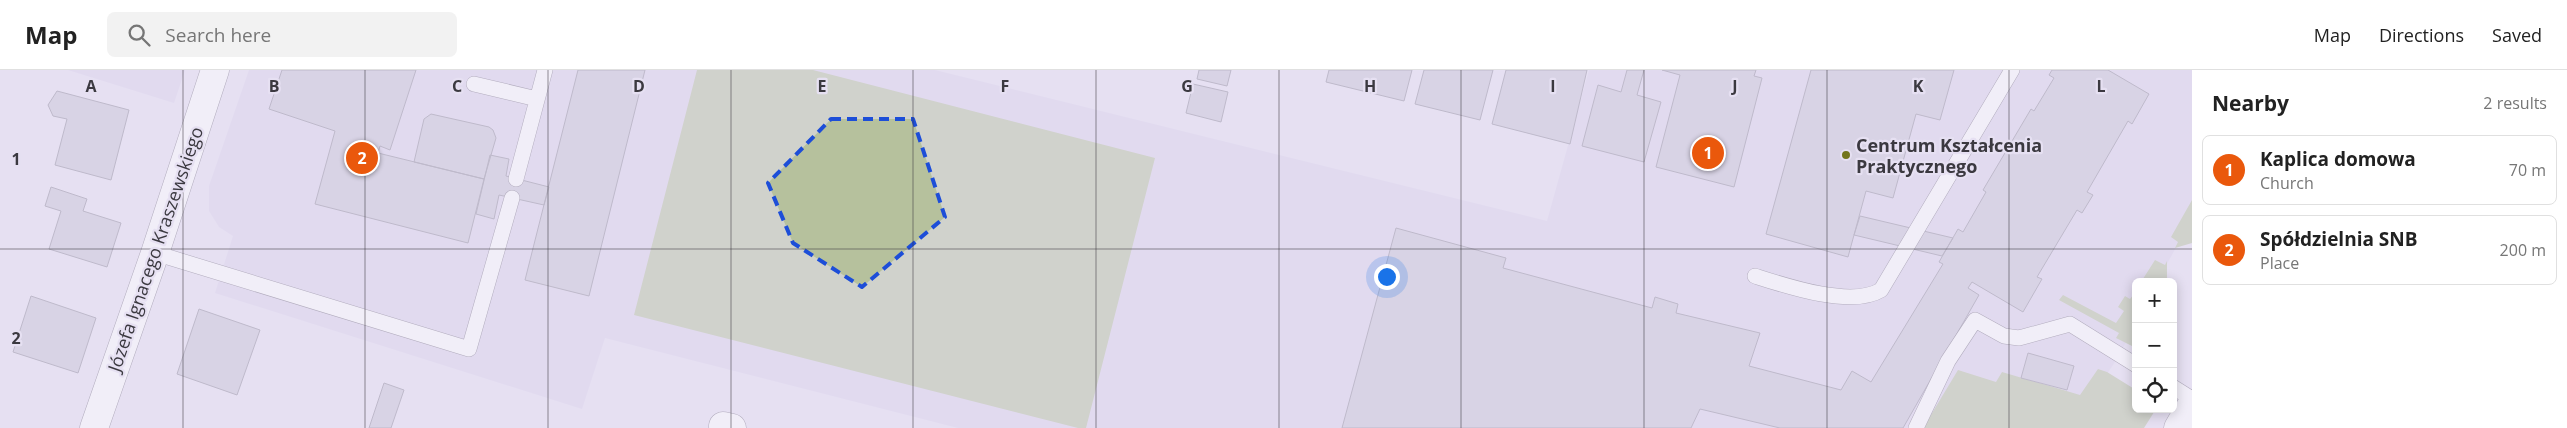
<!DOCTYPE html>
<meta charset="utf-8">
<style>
:root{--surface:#fff;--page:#f2f2f2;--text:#222;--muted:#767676;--line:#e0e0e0;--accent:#ea580c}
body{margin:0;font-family:"Open Sans",sans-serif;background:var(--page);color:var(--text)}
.controls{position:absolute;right:15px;bottom:15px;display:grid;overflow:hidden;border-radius:8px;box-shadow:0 2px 12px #0003}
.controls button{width:45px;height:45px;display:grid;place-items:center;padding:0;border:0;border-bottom:1px solid var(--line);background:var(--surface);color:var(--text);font:25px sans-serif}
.you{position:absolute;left:1386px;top:206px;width:18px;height:18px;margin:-12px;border:4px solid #fff;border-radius:50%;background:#1a73e8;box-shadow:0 0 0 8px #1a73e833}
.badge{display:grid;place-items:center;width:32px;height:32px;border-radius:50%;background:var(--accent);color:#fff;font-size:16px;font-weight:700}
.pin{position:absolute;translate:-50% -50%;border:2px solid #fff;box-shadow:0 1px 5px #0006}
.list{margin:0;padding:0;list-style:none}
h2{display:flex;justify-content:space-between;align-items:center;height:65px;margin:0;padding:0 20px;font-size:21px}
h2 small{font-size:16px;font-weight:400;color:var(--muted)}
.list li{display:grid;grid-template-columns:32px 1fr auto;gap:15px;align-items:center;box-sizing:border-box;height:70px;margin:0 10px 10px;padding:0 10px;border:1px solid var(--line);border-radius:8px}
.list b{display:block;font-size:19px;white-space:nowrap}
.list p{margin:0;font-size:16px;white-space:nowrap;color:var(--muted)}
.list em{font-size:16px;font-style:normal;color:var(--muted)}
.icon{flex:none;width:28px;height:28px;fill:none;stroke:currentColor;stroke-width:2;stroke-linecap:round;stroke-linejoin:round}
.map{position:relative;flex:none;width:2192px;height:358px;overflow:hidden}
header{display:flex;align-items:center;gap:30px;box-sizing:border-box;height:70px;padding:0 25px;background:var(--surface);border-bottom:1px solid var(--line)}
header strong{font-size:24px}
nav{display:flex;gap:28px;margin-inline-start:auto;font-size:18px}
.search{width:350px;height:45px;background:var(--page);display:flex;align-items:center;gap:12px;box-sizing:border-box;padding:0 18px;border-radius:8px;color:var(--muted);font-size:19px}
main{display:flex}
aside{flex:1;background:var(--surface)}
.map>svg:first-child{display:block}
</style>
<header>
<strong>Map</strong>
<div class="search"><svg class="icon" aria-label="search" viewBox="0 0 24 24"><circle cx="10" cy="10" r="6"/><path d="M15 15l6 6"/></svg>Search here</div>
<nav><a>Map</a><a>Directions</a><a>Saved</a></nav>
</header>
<main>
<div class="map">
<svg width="2192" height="358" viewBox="0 0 2192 358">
<rect width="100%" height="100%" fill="#e6e0f2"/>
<path fill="#dcd3ec" d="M68 0H185L174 33Z
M249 0H935L1547 151 1589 0H2192V162L2184 163 2157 212H2136V252L2119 286 2071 358H958L605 268 582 339 215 223 233 166 219 157 209 141V116Z"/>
<path fill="#b6c19d" d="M697 0H813L1155 88 1086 358H1078L634 245Z
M2192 130V173L2175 178 2178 172 2171 167Z
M2155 190 2165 195 2167 191V212H2141Z
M2136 221V278L2116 268 2119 263 2059 230 2063 225 2116 253 2124 241 2118 237 2125 226 2130 229Z
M2098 299 2107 302 2136 320V339H2156L2144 358H1923L1958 300 1996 312 2002 302 2080 325Z"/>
<path fill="#c8c3d5" stroke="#8f8b9b" d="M282 0H416L390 80 380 76 378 83 484 109 468 173 315 134 335 61 269 39Z
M578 0H645L589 226 525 210Z
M1199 0H1231L1227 16 1197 9Z
M1329 0H1412L1404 31 1326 12Z
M1424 0H1493L1480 50 1415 34Z
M1506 0H1587L1570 74 1492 54Z
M1627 0H1644L1637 25 1661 32 1644 92 1582 76 1598 15 1621 22Z
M1662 0H1756L1754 6 1762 8 1734 117 1656 97 1680 5Z
M1811 0H1954L1940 50 1916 44 1893 128 1866 121 1848 187 1766 164Z
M2052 0H2108L2149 24 2132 54 2128 51 2087 122 2093 125 2082 143 2077 140 2037 207 2042 209 2023 242 1972 212 1968 218 1979 225 1903 358H1780L1700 339 1691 358H1342L1396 158 1506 188 1503 198 1652 238 1655 227 1678 234 1676 243 1760 263 1749 296 1841 320 1852 301 1871 312 1943 194 1939 192 1958 159 1963 162 1986 122 1983 120 2031 39 2034 41 2054 8 2049 5Z
M1193 14 1228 22 1221 52 1186 43Z
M57 21 129 40 111 110 55 95 67 49 53 46 48 35Z
M431 44 489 57 493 60 496 68 484 109 414 92 424 49Z
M490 85 509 89 506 106 549 117 544 135 499 125 494 149 476 144Z
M51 117 87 129 83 141 121 153 107 197 49 179 61 141 45 136Z
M1860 146 1953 168 1942 186 1854 165Z
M31 226 96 248 78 303 13 282Z
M199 239 260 260 237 325 177 304Z
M2028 283 2074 296 2067 320 2021 308Z
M384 313 404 320 391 358H369Z"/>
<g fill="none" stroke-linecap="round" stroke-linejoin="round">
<g stroke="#756f7f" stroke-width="16">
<path id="lane" d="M474 14 537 29
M516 109 545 0
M155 183 469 279 512 128
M1755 206C1786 216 1851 238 1881 220L2012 0
M2173 317 2192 329
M1916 358 1948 291 1975 250 2004 266 2019 268 2070 254 2136 295"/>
</g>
<g stroke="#756f7f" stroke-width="29">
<path id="street" d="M723 356 732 358
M94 358 155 183 215 0
M2178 358 2192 334"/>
</g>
<use href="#lane" stroke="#fff" stroke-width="15"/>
<use href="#street" stroke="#fff" stroke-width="28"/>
</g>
<path d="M0 0H2192V358H0ZM831 49H913L945 147 862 217 793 173 768 113Z" fill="#e6e0f2" fill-opacity=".55" fill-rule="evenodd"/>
<path fill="none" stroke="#1d4ed8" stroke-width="4" stroke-dasharray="10 6" stroke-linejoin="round" d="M831 49H913L945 147 862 217 793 173 768 113Z"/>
<path fill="none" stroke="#3b3940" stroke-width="1" stroke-opacity="0.55" d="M183 0V358M365 0V358M548 0V358M731 0V358M913 0V358M1096 0V358M1279 0V358M1461 0V358M1644 0V358M1827 0V358M2009 0V358M0 179H2192"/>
<circle fill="#73751c" stroke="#e6e0f2" stroke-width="2" cx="1846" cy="85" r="5"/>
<g text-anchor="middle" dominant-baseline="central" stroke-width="4.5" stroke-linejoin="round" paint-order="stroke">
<g font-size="18" font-weight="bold" fill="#3b3940" stroke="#e6e0f2" text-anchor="start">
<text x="1856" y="75">Centrum Kształcenia<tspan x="1856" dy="21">Praktycznego</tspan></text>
</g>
<g font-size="18" fill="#3b3940" stroke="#e6e0f2">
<text transform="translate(155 179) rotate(-71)">Józefa Ignacego Kraszewskiego</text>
</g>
</g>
<g font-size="16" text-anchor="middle" font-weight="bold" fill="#3b3940" stroke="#e6e0f2" stroke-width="4.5" stroke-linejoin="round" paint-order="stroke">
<text x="91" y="22">A</text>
<text x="274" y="22">B</text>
<text x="457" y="22">C</text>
<text x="639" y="22">D</text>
<text x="822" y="22">E</text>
<text x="1005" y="22">F</text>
<text x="1187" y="22">G</text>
<text x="1370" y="22">H</text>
<text x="1553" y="22">I</text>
<text x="1735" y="22">J</text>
<text x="1918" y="22">K</text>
<text x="2101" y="22">L</text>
<text x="16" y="95">1</text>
<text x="16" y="274">2</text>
</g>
</svg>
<div class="controls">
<button>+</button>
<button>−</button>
<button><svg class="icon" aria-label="locate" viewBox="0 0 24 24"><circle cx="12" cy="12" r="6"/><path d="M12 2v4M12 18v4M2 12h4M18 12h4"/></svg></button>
</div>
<div class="you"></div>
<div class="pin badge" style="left:1708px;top:83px">1</div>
<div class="pin badge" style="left:362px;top:88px">2</div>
</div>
<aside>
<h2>Nearby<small>2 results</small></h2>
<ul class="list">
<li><span class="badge">1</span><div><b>Kaplica domowa</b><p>Church</p></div><em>70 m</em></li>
<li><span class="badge">2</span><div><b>Spółdzielnia SNB</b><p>Place</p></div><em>200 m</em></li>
</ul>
</aside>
</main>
